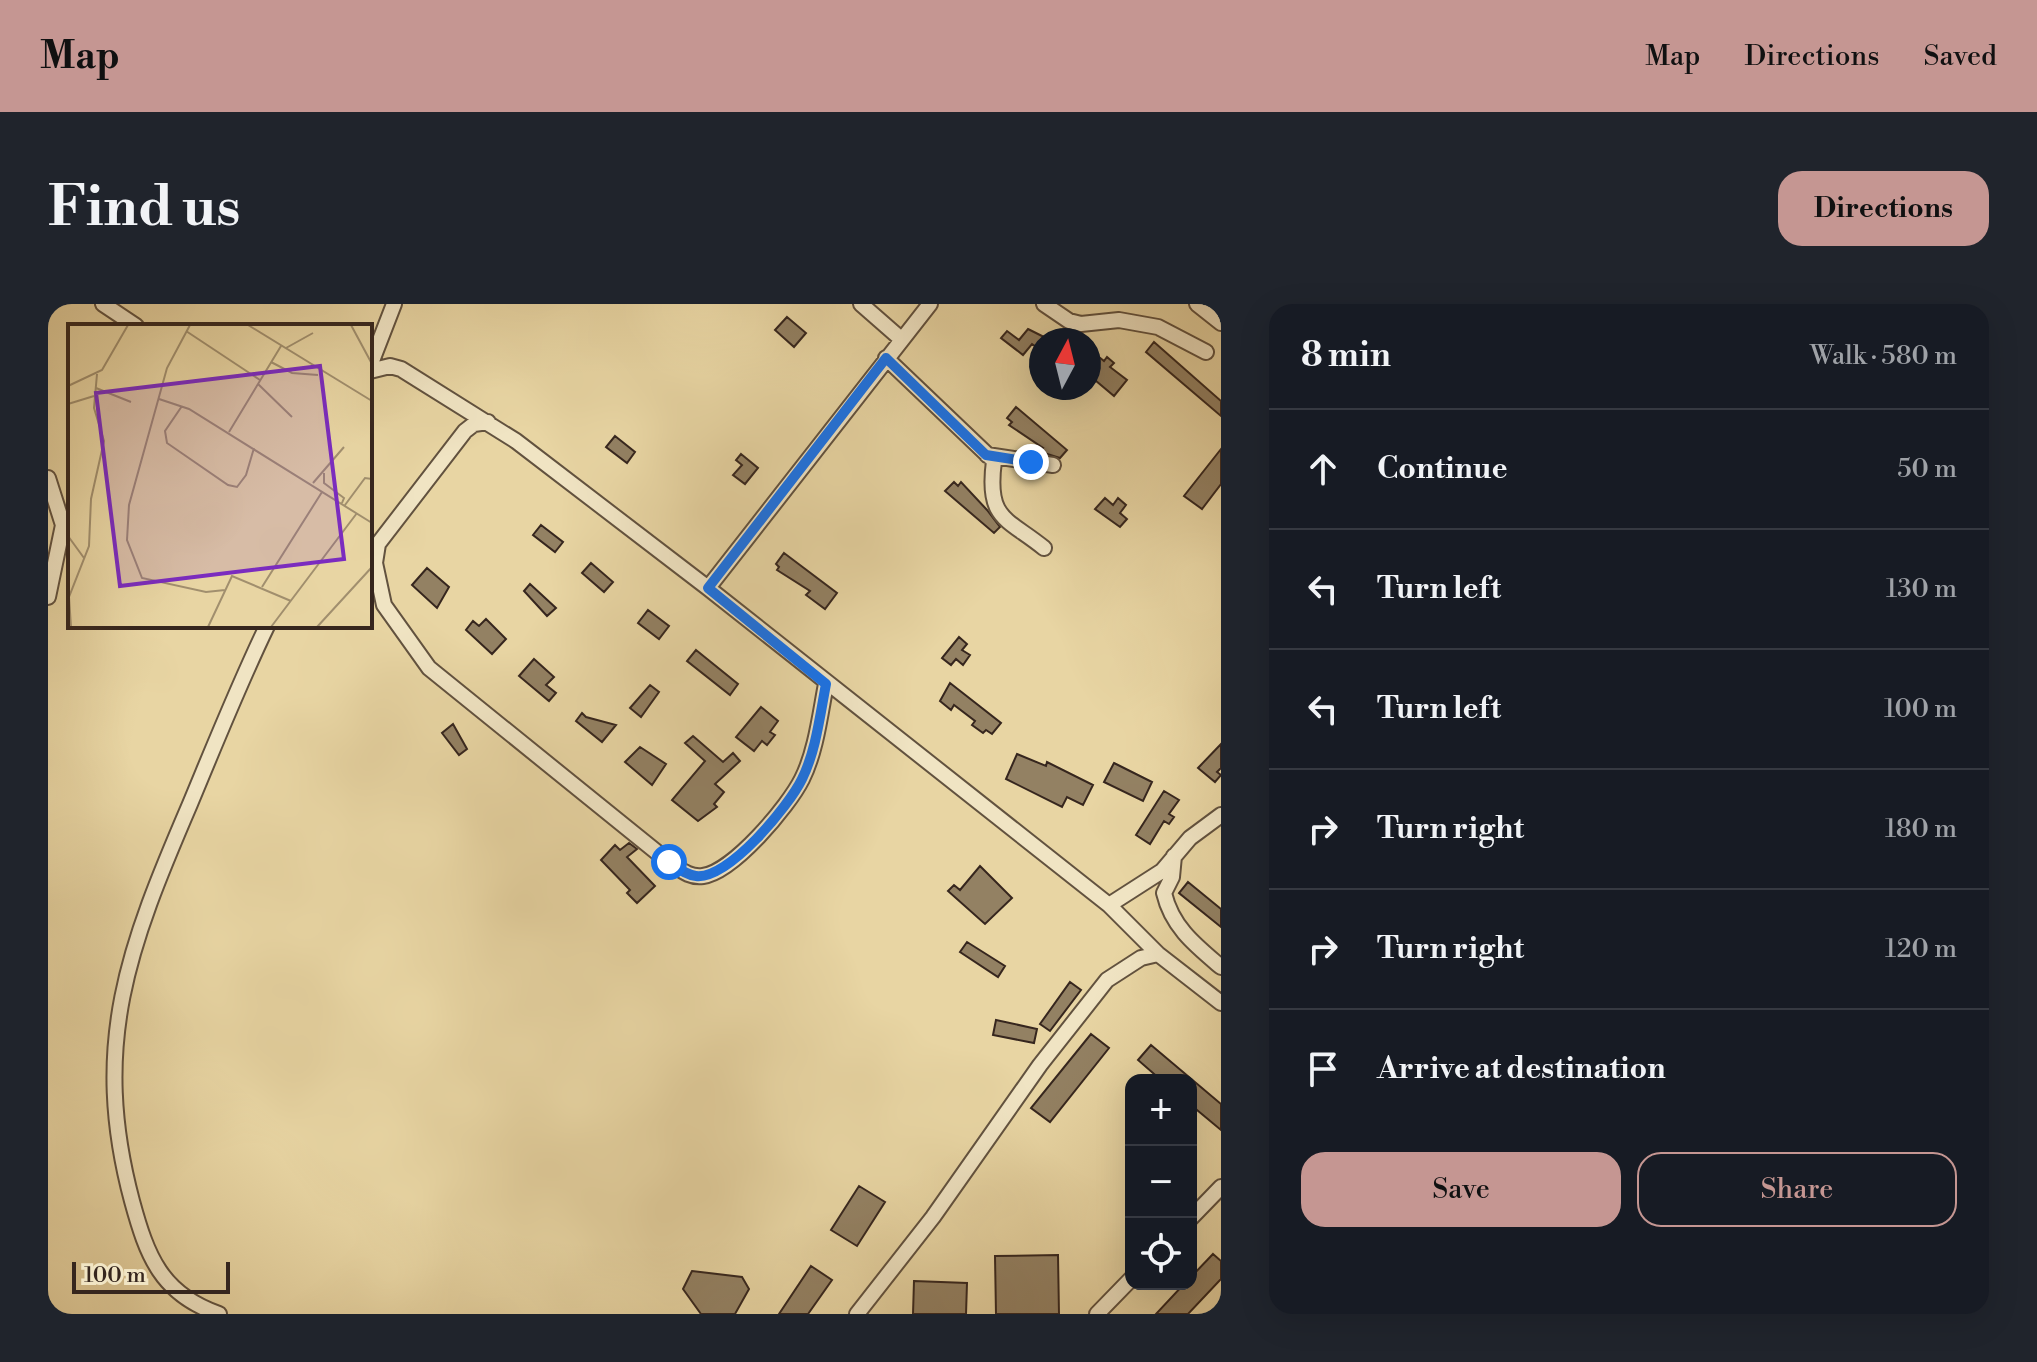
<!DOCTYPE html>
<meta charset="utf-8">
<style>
:root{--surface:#171b24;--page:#20242c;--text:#f1f3f6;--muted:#9ea1a6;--line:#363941;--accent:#c59692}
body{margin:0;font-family:"Libre Bodoni",serif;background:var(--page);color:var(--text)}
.controls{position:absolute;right:24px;bottom:24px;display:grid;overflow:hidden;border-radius:16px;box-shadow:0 8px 32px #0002}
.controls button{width:72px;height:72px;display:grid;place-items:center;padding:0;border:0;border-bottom:2px solid var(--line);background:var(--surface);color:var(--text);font:40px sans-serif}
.compass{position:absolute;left:981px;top:24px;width:72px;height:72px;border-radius:50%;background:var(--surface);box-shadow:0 8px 32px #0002;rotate:7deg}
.scale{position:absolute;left:24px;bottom:20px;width:158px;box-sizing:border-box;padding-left:8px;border:4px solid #36261e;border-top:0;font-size:22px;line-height:28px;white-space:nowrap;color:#36261e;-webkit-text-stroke:6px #f0e4c3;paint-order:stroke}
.stop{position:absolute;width:24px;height:24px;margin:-18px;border:6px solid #1a73e8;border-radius:50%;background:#fff}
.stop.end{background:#1a73e8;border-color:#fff;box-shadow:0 2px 8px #0008}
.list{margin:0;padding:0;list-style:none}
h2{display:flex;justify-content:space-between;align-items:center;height:104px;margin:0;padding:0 32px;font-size:34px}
h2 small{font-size:26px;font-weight:400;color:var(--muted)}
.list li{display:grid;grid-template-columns:52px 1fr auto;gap:24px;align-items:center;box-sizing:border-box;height:120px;padding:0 32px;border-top:2px solid var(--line)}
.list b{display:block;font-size:30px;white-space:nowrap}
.list em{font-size:26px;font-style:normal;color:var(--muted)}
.actions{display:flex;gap:16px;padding:24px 32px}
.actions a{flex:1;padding:18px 0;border:2px solid var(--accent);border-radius:24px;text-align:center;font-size:28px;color:var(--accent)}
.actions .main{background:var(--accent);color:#111}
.icon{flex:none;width:44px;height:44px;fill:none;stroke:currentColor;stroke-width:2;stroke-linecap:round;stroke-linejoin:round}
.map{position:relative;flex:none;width:1173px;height:1010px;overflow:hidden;border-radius:24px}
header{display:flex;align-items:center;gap:48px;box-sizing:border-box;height:112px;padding:0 40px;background:var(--accent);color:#111}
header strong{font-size:38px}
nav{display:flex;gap:44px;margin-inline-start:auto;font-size:28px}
.intro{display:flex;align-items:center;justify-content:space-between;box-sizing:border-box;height:192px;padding:0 48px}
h1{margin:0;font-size:56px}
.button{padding:20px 36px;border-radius:24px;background:var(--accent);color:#111;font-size:28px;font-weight:700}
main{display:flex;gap:48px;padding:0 48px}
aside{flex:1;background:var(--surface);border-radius:24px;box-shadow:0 8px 32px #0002}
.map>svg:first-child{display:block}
</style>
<header>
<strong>Map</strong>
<nav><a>Map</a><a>Directions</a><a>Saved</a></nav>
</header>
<div class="intro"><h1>Find us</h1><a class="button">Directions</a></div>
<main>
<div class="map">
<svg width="1173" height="1010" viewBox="0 0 1173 1010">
<rect width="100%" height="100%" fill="#e8d5a3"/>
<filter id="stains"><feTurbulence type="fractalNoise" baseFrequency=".0025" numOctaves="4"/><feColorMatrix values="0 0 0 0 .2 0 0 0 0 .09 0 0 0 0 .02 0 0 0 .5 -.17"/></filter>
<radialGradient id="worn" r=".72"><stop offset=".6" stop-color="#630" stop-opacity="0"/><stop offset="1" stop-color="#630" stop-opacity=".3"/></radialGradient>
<path fill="#938163" stroke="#36261e" stroke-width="2" d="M739 13 758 29 746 43 727 26Z
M980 25 998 34 993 36 990 44 984 40 975 51 953 34 959 27 971 36Z
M1106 38 1173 97V112L1098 48Z
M1041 45 1056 57 1059 53 1066 59 1062 63 1079 76 1066 92 1041 71Z
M968 103 1019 146 1012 154 996 149 992 147 995 144 961 121 964 118 959 114Z
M567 132 587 148 579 159 558 143Z
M1173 145V180L1154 205 1136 192Z
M693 150 710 164 697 180 685 171 694 161 688 156Z
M906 178 910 182 913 178 939 206 952 223 946 229 897 187Z
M1057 194 1065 201 1070 194 1078 201 1072 209 1079 215 1072 223 1047 205Z
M493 221 515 238 507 248 485 231Z
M736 249 789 289 777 305 758 291 762 287 729 266 731 263 728 260Z
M543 259 565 278 556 288 534 269Z
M379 264 401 283 389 304 364 281Z
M482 280 508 304 499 312 476 287Z
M600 306 621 322 611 335 590 319Z
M438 315 458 335 444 350 418 326 425 317 431 322Z
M911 333 919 340 914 346 922 351 915 361 908 355 903 361 894 354Z
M648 346 690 380 682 391 639 357Z
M486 355 506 373 498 381 508 389 501 397 471 372Z
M902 379 953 419 944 430 938 426 935 429 924 421 927 417 906 401 903 406 892 397Z
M602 381 611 388 593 413 582 404Z
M713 403 730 417 722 428 727 431 719 441 714 437 706 447 688 433Z
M534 409 538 413 568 421 554 438 528 417Z
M405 420 419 445 411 451 394 429Z
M645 432 675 458 685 449 692 457 667 480 676 488 666 500 669 503 650 517 624 496 657 457 637 439Z
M1173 440V464L1169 468 1173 471 1167 478 1150 464Z
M592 443 618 460 604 481 577 458Z
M969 450 998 462 999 458 1045 481 1035 501 1019 493 1014 503 958 475Z
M1066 459 1104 478 1095 497 1056 478Z
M1116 487 1131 496 1121 510 1126 513 1121 520 1116 517 1102 540 1088 531Z
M581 539 589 545 579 553 607 582 589 599 579 589 582 586 553 556 567 541 572 546Z
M932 562 964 594 937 620 900 587 906 581 912 586Z
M1140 578 1173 605V623L1131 589Z
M919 638 957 662 950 673 912 648Z
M1022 678 1033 686 1002 727 992 720Z
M948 716 989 725 986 739 945 731Z
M1043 730 1061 744 1002 818 983 804Z
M1103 741 1173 800V826L1143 801V776H1113L1090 756Z
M811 882 837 898 809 942 783 926Z
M1165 950 1173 957V975L1140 1010H1108L1136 980H1143V973Z
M1010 951 1011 1010H948L947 952Z
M763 962 784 976 760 1010H731Z
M644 967 694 973 701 985 687 1010H653L635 985Z
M866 977 919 979 918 1010H865Z"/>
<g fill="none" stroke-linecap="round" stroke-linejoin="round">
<g stroke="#62523f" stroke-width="18">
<path id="minor" d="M55 0 88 22
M813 0 853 35
M996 0 1021 17 1033 20 1071 16 1110 23 1158 48
M1149 0 1173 19
M838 54 946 157C938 216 959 214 996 244
M322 62 346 0
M322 67 342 62 353 65 468 137 660 284 1061 601 1110 650 1173 699
M440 118 426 120 417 127 330 240 327 259 336 301 381 364 621 558C632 565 641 574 655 572 685 568 740 503 754 475 768 447 772 411 778 380
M939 151 1005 161
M0 174 15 221 0 293
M660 284 882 0
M1126 552 1124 573 1116 589C1124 623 1147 641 1173 663
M1061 601 1114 567 1142 534 1173 511
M1143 914 1173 883
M171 1010C113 990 99 952 84 897 42 740 81 642 142 500 167 440 191 380 219 322
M809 1010 885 913 992 761 1059 676 1093 654 1110 650
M1049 1010 1083 975"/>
</g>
<use href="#minor" stroke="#f0e4c3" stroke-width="14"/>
</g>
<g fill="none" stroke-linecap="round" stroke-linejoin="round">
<path stroke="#1a73e8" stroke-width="10" d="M621 558C630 564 638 571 648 572 680 576 741 502 754 475 768 447 772 411 778 380L660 284 838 54 938 151 983 158"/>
</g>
<g transform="translate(20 20)">
<rect width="304" height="304" fill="#e8d5a3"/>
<path fill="none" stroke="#a18f6e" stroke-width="2" d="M122 1 99 44 61 181 59 216 74 254 138 268 157 266M180 1 304 77M283 1 304 40M118 7 192 56M218 24 245 9M203 38 224 49 250 51M190 60 224 93M0 62 34 46 60 1M28 64 63 78M91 75 121 85 304 199M0 80 26 72M114 82 97 107 99 119 160 161 169 163 178 151 186 124M161 108 213 22M256 149V159L276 174 274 179M245 159 276 123M277 181 297 154 304 155M0 212 16 234M194 263 254 168M3 303 1 273 21 222 23 175 36 117 26 84 29 50M140 303 164 252 223 277M203 303 289 189M249 303 304 243"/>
<path fill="#7b2cbf" fill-opacity="0.15" stroke="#7b2cbf" stroke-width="4" d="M252 42 276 235 52 262 28 69Z"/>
<rect width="304" height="304" fill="none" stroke="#36261e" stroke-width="4"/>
</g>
<rect width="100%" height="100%" filter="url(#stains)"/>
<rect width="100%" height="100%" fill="url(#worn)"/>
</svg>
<div class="controls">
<button>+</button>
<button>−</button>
<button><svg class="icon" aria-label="locate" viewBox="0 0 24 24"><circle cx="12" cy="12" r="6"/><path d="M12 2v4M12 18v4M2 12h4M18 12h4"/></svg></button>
</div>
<svg class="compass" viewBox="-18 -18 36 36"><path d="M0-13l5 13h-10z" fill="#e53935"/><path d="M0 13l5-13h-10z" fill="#9ea1a6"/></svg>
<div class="scale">100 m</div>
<div class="stop" style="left:621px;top:558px"></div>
<div class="stop end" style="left:983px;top:158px"></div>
</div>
<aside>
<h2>8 min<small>Walk · 580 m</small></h2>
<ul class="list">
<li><svg class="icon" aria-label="ahead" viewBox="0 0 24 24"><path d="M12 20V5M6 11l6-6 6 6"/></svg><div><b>Continue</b></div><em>50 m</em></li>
<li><svg class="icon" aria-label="left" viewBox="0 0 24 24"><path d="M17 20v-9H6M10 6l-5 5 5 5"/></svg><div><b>Turn left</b></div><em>130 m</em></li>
<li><svg class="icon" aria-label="left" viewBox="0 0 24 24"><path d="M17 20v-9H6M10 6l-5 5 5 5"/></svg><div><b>Turn left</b></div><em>100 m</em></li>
<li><svg class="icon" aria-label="right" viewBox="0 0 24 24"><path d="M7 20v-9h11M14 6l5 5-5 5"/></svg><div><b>Turn right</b></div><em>180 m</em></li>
<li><svg class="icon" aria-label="right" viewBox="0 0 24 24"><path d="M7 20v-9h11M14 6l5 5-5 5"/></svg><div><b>Turn right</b></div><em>120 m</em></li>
<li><svg class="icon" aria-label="arrive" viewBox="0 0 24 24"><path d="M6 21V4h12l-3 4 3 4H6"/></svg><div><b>Arrive at destination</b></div></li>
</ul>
<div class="actions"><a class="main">Save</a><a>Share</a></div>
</aside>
</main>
